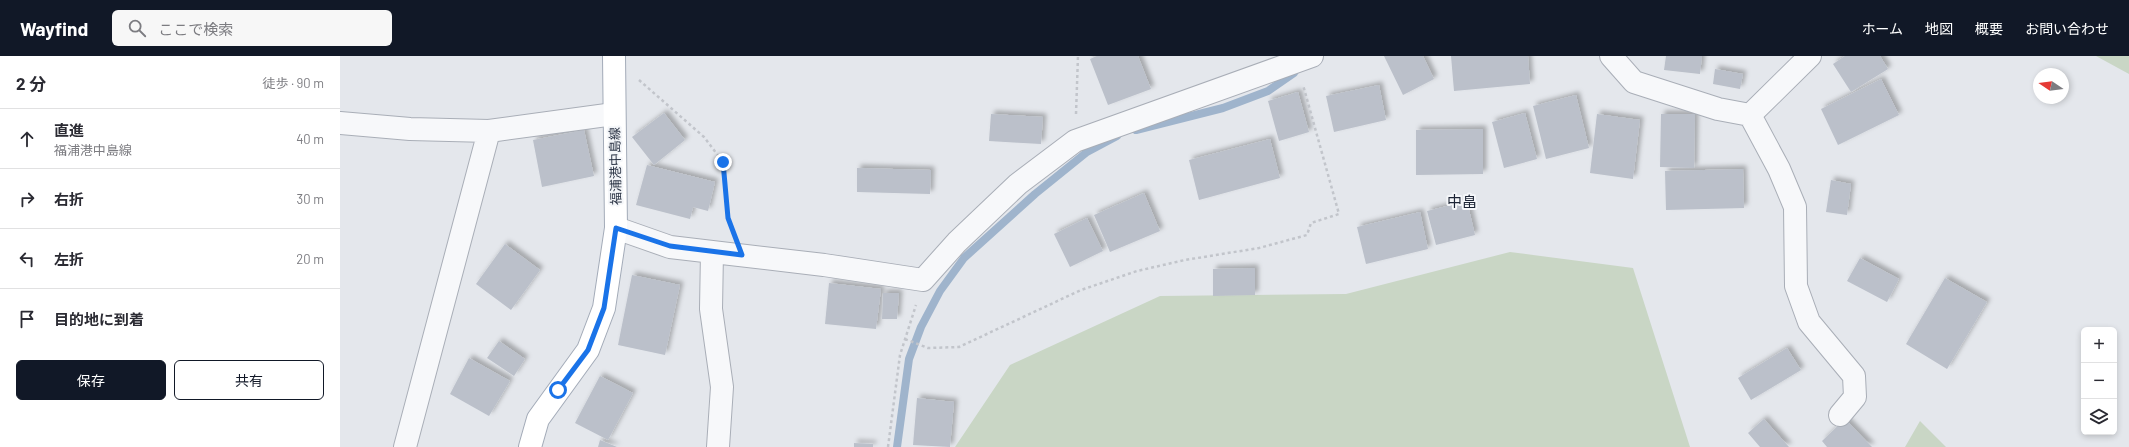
<!DOCTYPE html>
<html lang="ja">
<meta charset="utf-8">
<style>
:root{--surface:#fff;--page:#f7f7f7;--text:#2b2b33;--muted:#7c7c81;--line:#e1e1e2;--accent:#111827}
body{margin:0;font-family:Barlow,"Noto Sans JP",sans-serif;background:var(--page);color:var(--text)}
.controls{position:absolute;right:12px;bottom:12px;display:grid;overflow:hidden;border-radius:6px;box-shadow:0 2px 6px #0003}
.controls button{width:36px;height:36px;display:grid;place-items:center;padding:0;border:0;border-bottom:1px solid var(--line);background:var(--surface);color:var(--text);font:20px sans-serif}
.compass{position:absolute;left:1693px;top:12px;width:36px;height:36px;border-radius:50%;background:var(--surface);box-shadow:0 2px 6px #0003;rotate:283deg}
.stop{position:absolute;width:12px;height:12px;margin:-9px;border:3px solid #1a73e8;border-radius:50%;background:#fff}
.stop.end{background:#1a73e8;border-color:#fff;box-shadow:0 1px 4px #0008}
.list{margin:0;padding:0;list-style:none}
h2{display:flex;justify-content:space-between;align-items:center;height:52px;margin:0;padding:0 16px;font-size:17px}
h2 small{font-size:13px;font-weight:400;color:var(--muted)}
.list li{display:grid;grid-template-columns:26px 1fr auto;gap:12px;align-items:center;box-sizing:border-box;height:60px;padding:0 16px;border-top:1px solid var(--line)}
.list b{display:block;font-size:15px;white-space:nowrap}
.list p{margin:0;font-size:13px;white-space:nowrap;color:var(--muted)}
.list em{font-size:13px;font-style:normal;color:var(--muted)}
.actions{display:flex;gap:8px;padding:12px 16px}
.actions a{flex:1;padding:9px 0;border:1px solid var(--accent);border-radius:6px;text-align:center;font-size:14px;color:var(--accent)}
.actions .main{background:var(--accent);color:#fff}
.icon{flex:none;width:22px;height:22px;fill:none;stroke:currentColor;stroke-width:2;stroke-linecap:round;stroke-linejoin:round}
.map{position:relative;flex:none;width:1789px;height:391px;overflow:hidden}
header{display:flex;align-items:center;gap:24px;box-sizing:border-box;height:56px;padding:0 20px;background:var(--accent);color:#fff}
header strong{font-size:19px}
nav{display:flex;gap:22px;margin-inline-start:auto;font-size:14px}
.search{width:280px;height:36px;background:var(--page);display:flex;align-items:center;gap:10px;box-sizing:border-box;padding:0 14px;border-radius:6px;color:var(--muted);font-size:15px}
main{display:flex}
aside{flex:1;background:var(--surface)}
.map>svg:first-child{display:block}
</style>
<header>
<strong>Wayfind</strong>
<div class="search"><svg class="icon" aria-label="search" viewBox="0 0 24 24"><circle cx="10" cy="10" r="6"/><path d="M15 15l6 6"/></svg>ここで検索</div>
<nav><a>ホーム</a><a>地図</a><a>概要</a><a>お問い合わせ</a></nav>
</header>
<main>
<aside>
<h2>2 分<small>徒歩 · 90 m</small></h2>
<ul class="list">
<li><svg class="icon" aria-label="ahead" viewBox="0 0 24 24"><path d="M12 20V5M6 11l6-6 6 6"/></svg><div><b>直進</b><p>福浦港中島線</p></div><em>40 m</em></li>
<li><svg class="icon" aria-label="right" viewBox="0 0 24 24"><path d="M7 20v-9h11M14 6l5 5-5 5"/></svg><div><b>右折</b></div><em>30 m</em></li>
<li><svg class="icon" aria-label="left" viewBox="0 0 24 24"><path d="M17 20v-9H6M10 6l-5 5 5 5"/></svg><div><b>左折</b></div><em>20 m</em></li>
<li><svg class="icon" aria-label="arrive" viewBox="0 0 24 24"><path d="M6 21V4h12l-3 4 3 4H6"/></svg><div><b>目的地に到着</b></div></li>
</ul>
<div class="actions"><a class="main">保存</a><a>共有</a></div>
</aside>
<div class="map">
<svg width="1789" height="391" viewBox="0 0 1789 391">
<defs>
<filter id="shadow"><feDropShadow dx="3.5" dy="-3.5" stdDeviation="2" flood-color="#0004"/></filter>
</defs>
<rect width="100%" height="100%" fill="#e4e7ec"/>
<path fill="#c9d6c5" d="M1756 0H1789V18Z
M1170 196 1293 212 1350 391H615L670 309 820 240 1006 238Z
M1580 365 1606 391H1565Z"/>
<g fill="none" stroke-linecap="round" stroke-linejoin="round">
<path stroke="#9fb4cc" stroke-width="8" d="M796 74 883 52 928 35 954 17 956 13
M557 391 569 303 581 271 600 235 624 202 695 138 747 96 777 80"/>
</g>
<path fill="#bbc0ca" filter="url(#shadow)" d="M757 0H798L811 33 768 49 750 3Z
M1044 0H1083L1094 23 1063 39Z
M1111 0H1188L1190 28 1114 35Z
M1326 0H1362L1360 18 1324 14Z
M1505 0H1540L1548 13 1511 36 1493 8Z
M1375 13 1403 18 1400 33 1373 28Z
M1541 23 1559 59 1498 89 1481 53Z
M1039 29 1046 64 994 76 986 40Z
M958 36 969 76 939 85 928 45Z
M1236 39 1249 92 1206 103 1193 50Z
M324 57 345 84 314 109 292 81Z
M1185 57 1197 103 1164 112 1152 66Z
M651 58 703 61 701 88 649 85Z
M1257 58 1300 64 1293 123 1250 117Z
M1321 58H1355L1354 112 1320 111Z
M1143 73V118L1076 119V74Z
M244 74 254 120 202 131 193 84Z
M930 83 940 122 859 144 849 104Z
M307 109 375 126 368 155 353 151 350 163 296 149Z
M517 112 591 114 590 138 517 136Z
M1403 113 1404 152 1326 154 1325 115Z
M1491 124 1511 128 1507 159 1486 156Z
M804 137 820 175 770 196 754 159Z
M1127 145 1135 179 1096 189 1087 155Z
M1080 156 1088 193 1026 208 1017 171Z
M747 162 763 195 730 211 714 178Z
M165 188 200 214 171 254 136 228Z
M1520 202 1559 223 1547 246 1507 225Z
M915 212V239L873 240V213Z
M292 219 340 229 325 299 278 289Z
M1605 222 1647 246 1607 313 1566 288Z
M489 227 541 233 536 273 485 268Z
M543 237H559L557 263H542Z
M159 285 185 303 174 320 147 302Z
M1447 292 1461 314 1411 344 1398 322Z
M129 302 170 325 149 360 110 338Z
M260 320 293 337 268 384 235 367Z
M577 342 614 346 610 391 573 389Z
M1424 363 1449 391H1420L1408 377Z
M1505 363 1532 391H1487L1482 385Z
M260 384 277 391H258Z
M514 387 533 388V391H514Z"/>
<g fill="none" stroke-linecap="round" stroke-linejoin="round">
<g stroke="#a9aeb7" stroke-width="24">
<path id="minor" d="M1271 0 1294 26 1378 53 1410 59 1470 0
M1410 59 1439 113 1455 151 1456 230 1469 266 1514 320 1515 341 1500 359
M0 67 70 73 149 75 274 58
M276 172 330 191 484 209 583 224 617 186 678 128 735 85 972 0
M372 196 371 253 382 331 378 391
M65 391 149 75"/>
</g>
<g stroke="#a3abb8" stroke-width="24">
<path id="primary" d="M190 391 198 363 248 294 264 252 276 172 274 0"/>
</g>
<path stroke="#c2c5cb" stroke-width="2.5" stroke-dasharray="3 3" stroke-linecap="butt" d="M299 24 364 81 383 106 388 162 392 172
M736 58 738 0
M565 283 588 292 619 291 741 234 797 215 845 204 919 192 967 179 971 167 999 158 963 29
M548 391 560 299 576 249"/>
<use href="#minor" stroke="#f7f8fa" stroke-width="22"/>
<use href="#primary" stroke="#fff" stroke-width="22"/>
</g>
<g fill="none" stroke-linecap="round" stroke-linejoin="round">
<path stroke="#1a73e8" stroke-width="5" d="M218 334 248 294 264 252 276 172 330 190 402 199 388 162 383 106"/>
</g>
<g text-anchor="middle" dominant-baseline="central" stroke-width="4" stroke-linejoin="round" paint-order="stroke">
<g font-size="13" fill="#2b3445" stroke="#f4f6f9">
<text transform="translate(275 110) rotate(-91)">福浦港中島線</text>
</g>
<g font-size="15" fill="#1d2536" stroke="#f4f6f9">
<text x="1122" y="145">中畠</text>
</g>
</g>
</svg>
<div class="controls">
<button>+</button>
<button>−</button>
<button><svg class="icon" aria-label="layers" viewBox="0 0 24 24"><path d="M12 4l9 5-9 5-9-5zM3 14l9 5 9-5"/></svg></button>
</div>
<svg class="compass" viewBox="-18 -18 36 36"><path d="M0-13l5 13h-10z" fill="#e53935"/><path d="M0 13l5-13h-10z" fill="#7c7c81"/></svg>
<div class="stop" style="left:218px;top:334px"></div>
<div class="stop end" style="left:383px;top:106px"></div>
</div>
</main>
